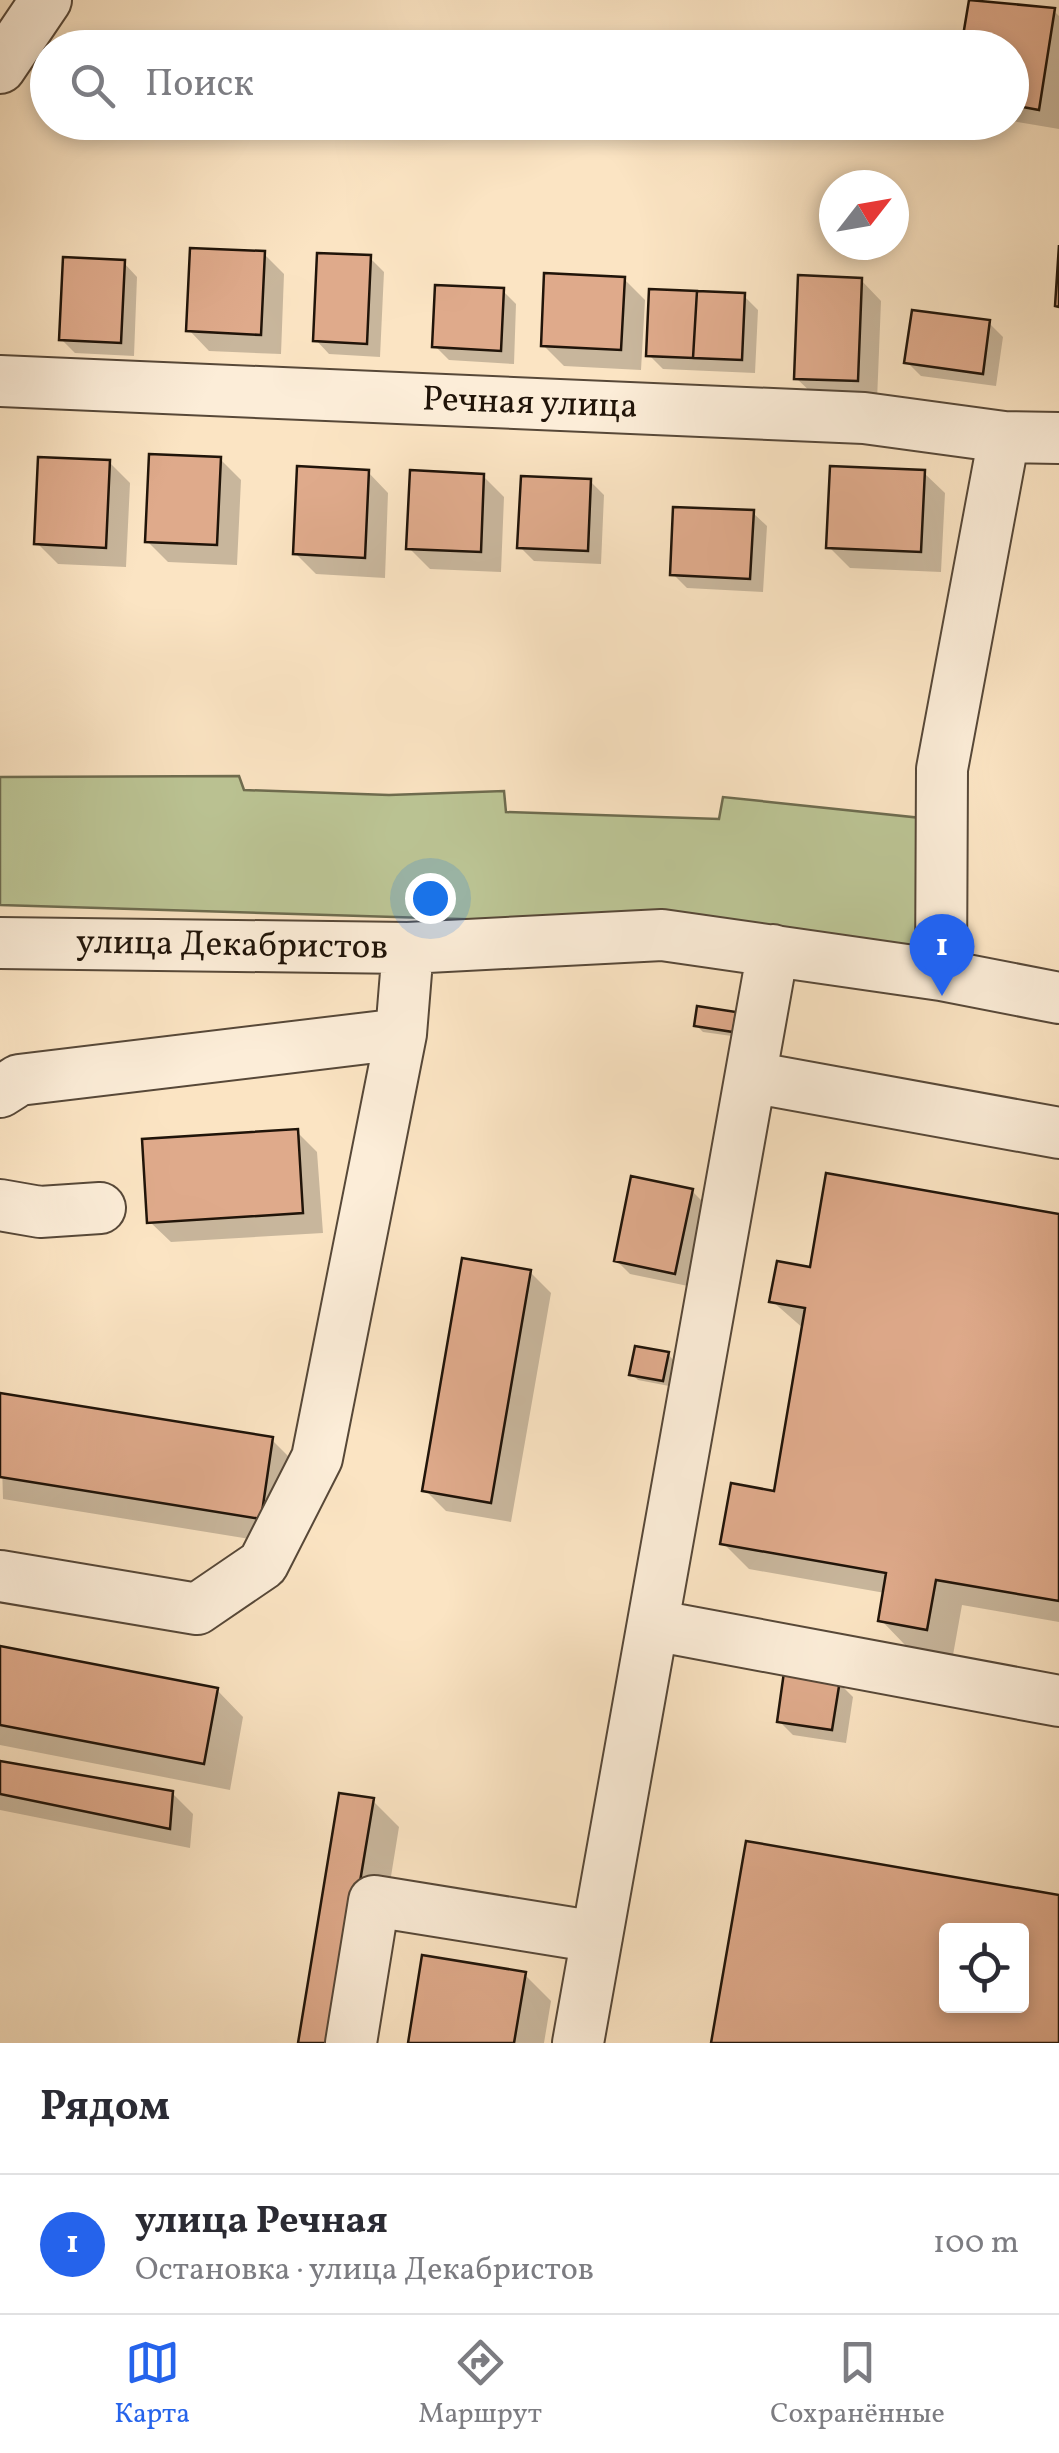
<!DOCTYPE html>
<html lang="ru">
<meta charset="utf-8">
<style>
:root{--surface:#fff;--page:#f7f7f7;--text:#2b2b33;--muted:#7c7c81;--line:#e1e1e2;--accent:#2563eb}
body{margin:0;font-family:Vollkorn,serif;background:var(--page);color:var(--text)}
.controls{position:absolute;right:30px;bottom:30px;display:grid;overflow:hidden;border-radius:10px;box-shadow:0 5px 15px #0003}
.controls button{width:90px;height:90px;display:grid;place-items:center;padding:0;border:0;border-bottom:2px solid var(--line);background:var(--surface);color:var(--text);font:50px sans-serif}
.compass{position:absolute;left:819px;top:170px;width:90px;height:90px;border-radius:50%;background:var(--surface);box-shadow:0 5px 15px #0003;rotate:59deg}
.you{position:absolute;left:430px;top:898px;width:35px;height:35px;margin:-25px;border:8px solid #fff;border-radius:50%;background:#1a73e8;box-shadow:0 0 0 15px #1a73e833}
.badge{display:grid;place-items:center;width:65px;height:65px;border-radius:50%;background:var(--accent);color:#fff;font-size:32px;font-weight:700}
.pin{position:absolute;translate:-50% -82px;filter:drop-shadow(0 2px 5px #0008)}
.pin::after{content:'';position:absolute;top:52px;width:35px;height:30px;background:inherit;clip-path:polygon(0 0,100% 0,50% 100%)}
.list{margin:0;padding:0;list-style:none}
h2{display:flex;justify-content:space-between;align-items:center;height:130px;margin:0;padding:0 40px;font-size:42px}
h2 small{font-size:32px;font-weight:400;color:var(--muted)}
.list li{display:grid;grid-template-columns:65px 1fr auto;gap:30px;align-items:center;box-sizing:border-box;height:140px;padding:0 40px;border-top:2px solid var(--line)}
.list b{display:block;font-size:38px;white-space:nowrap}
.list p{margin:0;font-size:32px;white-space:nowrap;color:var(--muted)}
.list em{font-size:32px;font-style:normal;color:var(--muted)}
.icon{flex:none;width:55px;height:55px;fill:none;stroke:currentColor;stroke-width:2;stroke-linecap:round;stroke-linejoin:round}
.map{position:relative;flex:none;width:1059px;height:2043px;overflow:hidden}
.search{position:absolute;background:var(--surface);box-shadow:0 5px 15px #0003;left:30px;right:30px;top:30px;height:110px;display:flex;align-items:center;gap:25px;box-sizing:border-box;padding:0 35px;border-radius:55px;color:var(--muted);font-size:38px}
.sheet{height:270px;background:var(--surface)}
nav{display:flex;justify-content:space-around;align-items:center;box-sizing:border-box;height:140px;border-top:2px solid var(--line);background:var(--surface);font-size:28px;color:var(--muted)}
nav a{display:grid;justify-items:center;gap:5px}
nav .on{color:var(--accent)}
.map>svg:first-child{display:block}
</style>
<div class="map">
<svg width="1059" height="2043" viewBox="0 0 1059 2043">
<rect width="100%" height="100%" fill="#fbe4c3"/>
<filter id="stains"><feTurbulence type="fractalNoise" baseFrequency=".002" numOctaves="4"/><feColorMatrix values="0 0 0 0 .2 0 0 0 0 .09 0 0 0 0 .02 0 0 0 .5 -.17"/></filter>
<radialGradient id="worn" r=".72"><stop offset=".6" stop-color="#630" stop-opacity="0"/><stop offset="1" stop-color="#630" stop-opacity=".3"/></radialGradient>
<path fill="#bcc595" stroke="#6e6c4f" stroke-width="2.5" d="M239 776 244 790 389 795 504 791 506 812 719 819 723 797 921 818 927 962 663 925 0 905V777Z"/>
<path fill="#0003" fill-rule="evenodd" d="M971 0 1054 11 1059 16V129L1012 121V48H964Z
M264 254 284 274 281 354 209 351 189 330Z
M370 258 384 272 380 357 329 354 316 340Z
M124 263 137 277 134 356 75 353 61 339Z
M624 279 645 300 641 370 564 366 543 345Z
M861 280 881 301 877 401 817 398 796 378Z
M502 290 516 304 514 364 449 360 435 346Z
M744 296 758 310 755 373 663 369 649 355Z
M989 323 1003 337 996 386 921 376 907 362Z
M220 459 241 480 237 565 168 562 147 541Z
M109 462 130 483 126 567 58 564 37 543Z
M368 472 388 493 385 578 316 574 295 553Z
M924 473 945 493 941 572 850 568 829 547Z
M483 476 504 497 501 572 430 569 409 548Z
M590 481 604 495 601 564 534 561 520 547Z
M753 513 767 526 763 592 687 588 673 574Z
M735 1014 741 1020 739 1037 703 1032 696 1025Z
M297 1132 317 1152 323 1233 171 1242 150 1222Z
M692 1191 706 1205 688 1286 630 1274 616 1260Z
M1059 1217V1622L962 1605 953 1655 907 1647 881 1620 885 1593 749 1569 723 1543 776 1494 804 1329 772 1301 812 1269Z
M530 1272 551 1293 511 1522 446 1511 425 1490Z
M668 1354 674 1361 669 1386 638 1380 632 1374Z
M0 1396 272 1440 298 1466 287 1545 3 1499Z
M0 1649 217 1690 243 1717 230 1790 0 1745Z
M839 1683 853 1697 846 1743 793 1735 779 1721Z
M0 1763 172 1793 193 1814 190 1848 0 1810Z
M372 1800 399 1827 364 2043H300Z
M748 1844 1059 1898V2043H714ZM946 1930H1022V2006H946Z
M524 1974 551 2001 544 2043H410Z"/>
<path fill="#dfaa8b" stroke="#201409" stroke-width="2.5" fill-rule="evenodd" d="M969 0 1055 8 1039 110 1012 105V48H961Z
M1059 245V307L1055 306Z
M190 248 265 251 261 335 186 331Z
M317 253 371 255 367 344 313 341Z
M63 257 125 260 121 343 59 340Z
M544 273 625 277 621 350 541 346Z
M798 275 862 278 858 381 794 379Z
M435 285 504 288 501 351 432 347Z
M649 289 697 291 693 358 646 356Z
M697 291 745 293 742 360 693 358Z
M912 310 990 320 983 374 904 363Z
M149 454 221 457 217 545 145 542Z
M38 457 110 460 106 548 34 544Z
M297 466 369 470 365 558 293 554Z
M830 466 925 470 921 552 826 548Z
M410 470 484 474 481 552 406 549Z
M521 476 591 479 588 551 517 548Z
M673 507 754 510 750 579 670 575Z
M697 1006 736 1012 733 1032 694 1026Z
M298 1129 303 1213 147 1223 142 1139Z
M826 1173 1059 1214V1601L936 1580 927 1630 878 1621 886 1573 720 1544 731 1483 774 1491 805 1308 769 1302 777 1261 810 1267Z
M631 1176 693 1189 675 1274 614 1261Z
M462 1258 531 1270 491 1503 422 1491Z
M635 1346 669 1352 663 1381 629 1375Z
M0 1393 273 1437 261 1519 0 1477Z
M0 1646 218 1688 204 1764 0 1725Z
M784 1672 840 1680 832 1730 777 1722Z
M0 1761 173 1791 170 1829 0 1794Z
M339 1793 374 1798 333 2043H298Z
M746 1841 1059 1895V2043H711ZM946 1930H1022V2006H946Z
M422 1955 526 1972 514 2043H408Z"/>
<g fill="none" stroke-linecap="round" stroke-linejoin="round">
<g stroke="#574838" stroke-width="54">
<path id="minor" d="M0 68 46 0
M0 381 864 418 1004 437 1059 438
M0 943 408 948 662 935 941 975 1059 998
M941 975 942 769 1004 437
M751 1077 1059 1133
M0 1092 19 1080 401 1034
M0 1205 40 1212 100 1208
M0 1576 197 1609 263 1564 317 1458 401 1034 408 948
M653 1625 1059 1701
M351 2043 374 1901 597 1937
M578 2043 773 950"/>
</g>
<use href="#minor" stroke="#fcedd8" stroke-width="50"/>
</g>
<g text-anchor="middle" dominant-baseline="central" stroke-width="9" stroke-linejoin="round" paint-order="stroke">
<g font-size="35" fill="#201409" stroke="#fcedd8">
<text transform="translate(530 404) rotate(2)">Речная улица</text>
<text transform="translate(232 946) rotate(1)">улица Декабристов</text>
</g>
</g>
<rect width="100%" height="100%" filter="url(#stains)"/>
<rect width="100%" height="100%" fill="url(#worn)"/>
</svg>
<div class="controls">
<button><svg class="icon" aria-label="locate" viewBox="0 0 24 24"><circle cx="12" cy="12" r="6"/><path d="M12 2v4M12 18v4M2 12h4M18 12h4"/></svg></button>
</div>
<svg class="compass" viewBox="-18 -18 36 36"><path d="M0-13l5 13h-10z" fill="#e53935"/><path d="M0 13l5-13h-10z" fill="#7c7c81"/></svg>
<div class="you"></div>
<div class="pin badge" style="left:942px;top:996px">1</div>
<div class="search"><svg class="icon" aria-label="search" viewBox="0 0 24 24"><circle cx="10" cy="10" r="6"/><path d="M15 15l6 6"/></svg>Поиск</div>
</div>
<section class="sheet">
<h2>Рядом<small></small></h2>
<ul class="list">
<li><span class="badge">1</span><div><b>улица Речная</b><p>Остановка · улица Декабристов</p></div><em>100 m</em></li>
</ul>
</section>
<nav>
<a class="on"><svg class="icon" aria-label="map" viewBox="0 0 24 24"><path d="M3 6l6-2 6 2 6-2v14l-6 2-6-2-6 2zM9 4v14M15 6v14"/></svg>Карта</a>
<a><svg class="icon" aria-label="directions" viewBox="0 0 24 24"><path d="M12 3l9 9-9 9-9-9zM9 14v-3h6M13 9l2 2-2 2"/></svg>Маршрут</a>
<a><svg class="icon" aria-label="saved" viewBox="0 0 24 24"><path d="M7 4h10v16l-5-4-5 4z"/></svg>Сохранённые</a>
</nav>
